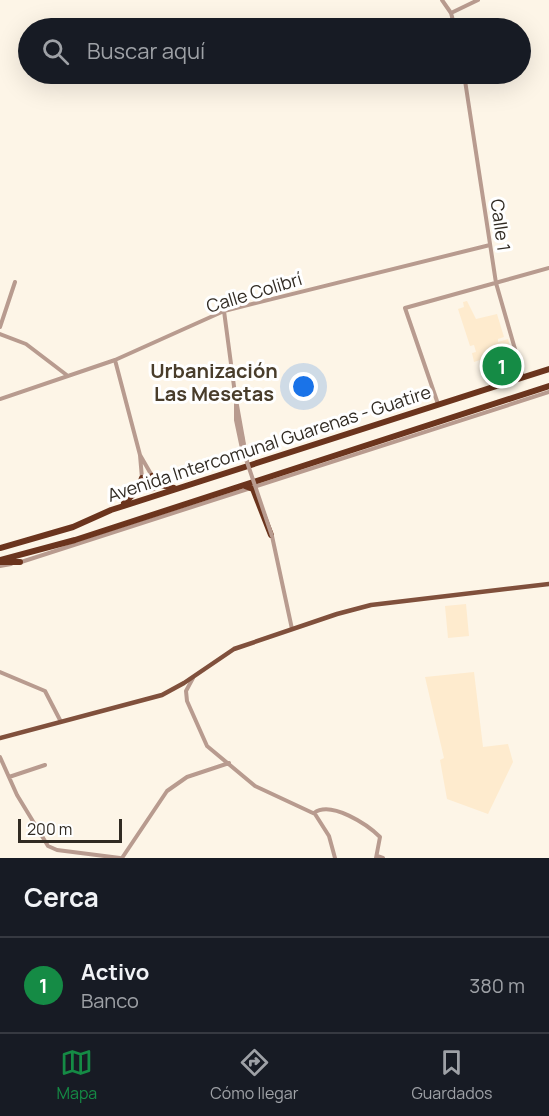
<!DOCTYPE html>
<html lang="es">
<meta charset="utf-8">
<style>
:root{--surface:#171b24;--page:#20242c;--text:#f1f3f6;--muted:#9ea1a6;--line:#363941;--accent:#158b45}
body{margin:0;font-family:Manrope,sans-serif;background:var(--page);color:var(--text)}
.scale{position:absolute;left:18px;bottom:15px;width:104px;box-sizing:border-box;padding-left:6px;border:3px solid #312b23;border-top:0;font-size:16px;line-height:21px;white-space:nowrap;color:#312b23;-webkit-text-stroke:4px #fff;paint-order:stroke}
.you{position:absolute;left:304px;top:387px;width:21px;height:21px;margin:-15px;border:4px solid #fff;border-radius:50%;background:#1a73e8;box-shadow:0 0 0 9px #1a73e833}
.badge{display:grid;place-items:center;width:39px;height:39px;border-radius:50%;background:var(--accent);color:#fff;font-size:20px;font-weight:700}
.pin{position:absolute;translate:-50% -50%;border:3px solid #fff;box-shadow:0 2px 6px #0006}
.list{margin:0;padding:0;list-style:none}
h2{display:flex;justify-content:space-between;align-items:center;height:78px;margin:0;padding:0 24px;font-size:26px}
h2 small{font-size:20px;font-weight:400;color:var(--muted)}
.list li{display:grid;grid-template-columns:39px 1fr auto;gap:18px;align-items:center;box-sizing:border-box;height:96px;padding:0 24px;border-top:2px solid var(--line)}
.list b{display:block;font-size:22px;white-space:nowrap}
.list p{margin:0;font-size:20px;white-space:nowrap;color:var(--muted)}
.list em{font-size:20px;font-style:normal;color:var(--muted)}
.icon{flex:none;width:33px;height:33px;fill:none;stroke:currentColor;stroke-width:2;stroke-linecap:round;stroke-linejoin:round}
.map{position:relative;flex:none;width:549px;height:858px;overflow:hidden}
.search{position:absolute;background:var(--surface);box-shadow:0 6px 24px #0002;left:18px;right:18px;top:18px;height:66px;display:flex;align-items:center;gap:15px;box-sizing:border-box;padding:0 21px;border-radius:33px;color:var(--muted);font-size:22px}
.sheet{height:174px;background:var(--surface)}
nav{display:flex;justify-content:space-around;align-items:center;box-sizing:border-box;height:84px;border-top:2px solid var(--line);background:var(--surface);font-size:16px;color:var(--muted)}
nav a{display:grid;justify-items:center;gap:3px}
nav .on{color:var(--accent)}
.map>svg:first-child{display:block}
</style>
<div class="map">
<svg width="549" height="858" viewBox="0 0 549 858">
<rect width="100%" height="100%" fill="#fdf5e7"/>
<path fill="#feebce" d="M467 301 476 319 497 314 504 337 498 339V342L508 339 511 350 474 362 472 353 476 352 474 345 470 346 458 309 464 307 463 302Z
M466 604 469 636 448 638 445 606Z
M474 672 483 747 508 744 513 762 488 814 447 799 440 760 444 758 425 677Z"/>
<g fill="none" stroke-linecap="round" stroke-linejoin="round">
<path stroke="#b89b8f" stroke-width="4" d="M442 0 451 13 455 28
M451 13 478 0
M464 74 496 283 523 377
M224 311 235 394
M0 327 15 282
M0 334 26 344 68 376
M115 360 140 455 142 478 148 490 154 489 155 481 140 455
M235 394 247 461 244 458 236 420V403
M0 399 115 360 224 311 490 245
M438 404 405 308 549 268
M272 536 292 629
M18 563 549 392
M0 566 11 564
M0 672 45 691 60 720
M193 678 186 691 187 701 207 746 255 786 315 814 329 836 335 858
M0 757 17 795 48 846 57 850 120 858
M9 777 45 765
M314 813C331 800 368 825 380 837L376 858
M377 856 383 858
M122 858 167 791 187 777 229 763"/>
<path stroke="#80503c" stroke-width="4.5" d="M0 738 162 695 184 683 234 649 337 614 371 605 549 584"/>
<path stroke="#6b341d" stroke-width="6" d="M152 476 161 485 174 488
M245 486 253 489 271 535
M124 503 138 490 142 478
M0 548 73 527 111 510 549 369
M0 560 75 540 549 386
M1 562H20"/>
<path stroke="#b89b8f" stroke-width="4" d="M242 436 246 459 272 536"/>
</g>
<g text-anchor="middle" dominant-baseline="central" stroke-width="6" stroke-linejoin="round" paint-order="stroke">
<g font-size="18" fill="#312b23" stroke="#fff">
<text transform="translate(501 225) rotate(82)">Calle 1</text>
<text transform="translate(254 292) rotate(-17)">Calle Colibrí</text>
<text transform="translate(269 443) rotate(-18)">Avenida Intercomunal Guarenas - Guatire</text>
</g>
<g font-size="20" font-weight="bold" fill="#493d2b" stroke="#fff">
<text x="214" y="370">Urbanización<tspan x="214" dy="23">Las Mesetas</tspan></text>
</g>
</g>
</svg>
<div class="scale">200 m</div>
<div class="you"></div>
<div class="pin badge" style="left:502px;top:366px">1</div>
<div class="search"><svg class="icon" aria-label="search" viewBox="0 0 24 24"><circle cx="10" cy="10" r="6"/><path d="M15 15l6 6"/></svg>Buscar aquí</div>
</div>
<section class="sheet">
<h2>Cerca<small></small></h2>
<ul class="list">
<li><span class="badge">1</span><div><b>Activo</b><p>Banco</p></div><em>380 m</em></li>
</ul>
</section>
<nav>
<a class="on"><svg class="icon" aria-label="map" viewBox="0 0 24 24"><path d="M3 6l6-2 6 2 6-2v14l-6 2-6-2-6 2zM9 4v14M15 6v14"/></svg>Mapa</a>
<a><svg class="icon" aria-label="directions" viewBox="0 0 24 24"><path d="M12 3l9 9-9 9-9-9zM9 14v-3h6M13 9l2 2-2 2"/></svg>Cómo llegar</a>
<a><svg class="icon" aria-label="saved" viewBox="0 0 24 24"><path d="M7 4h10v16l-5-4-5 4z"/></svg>Guardados</a>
</nav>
